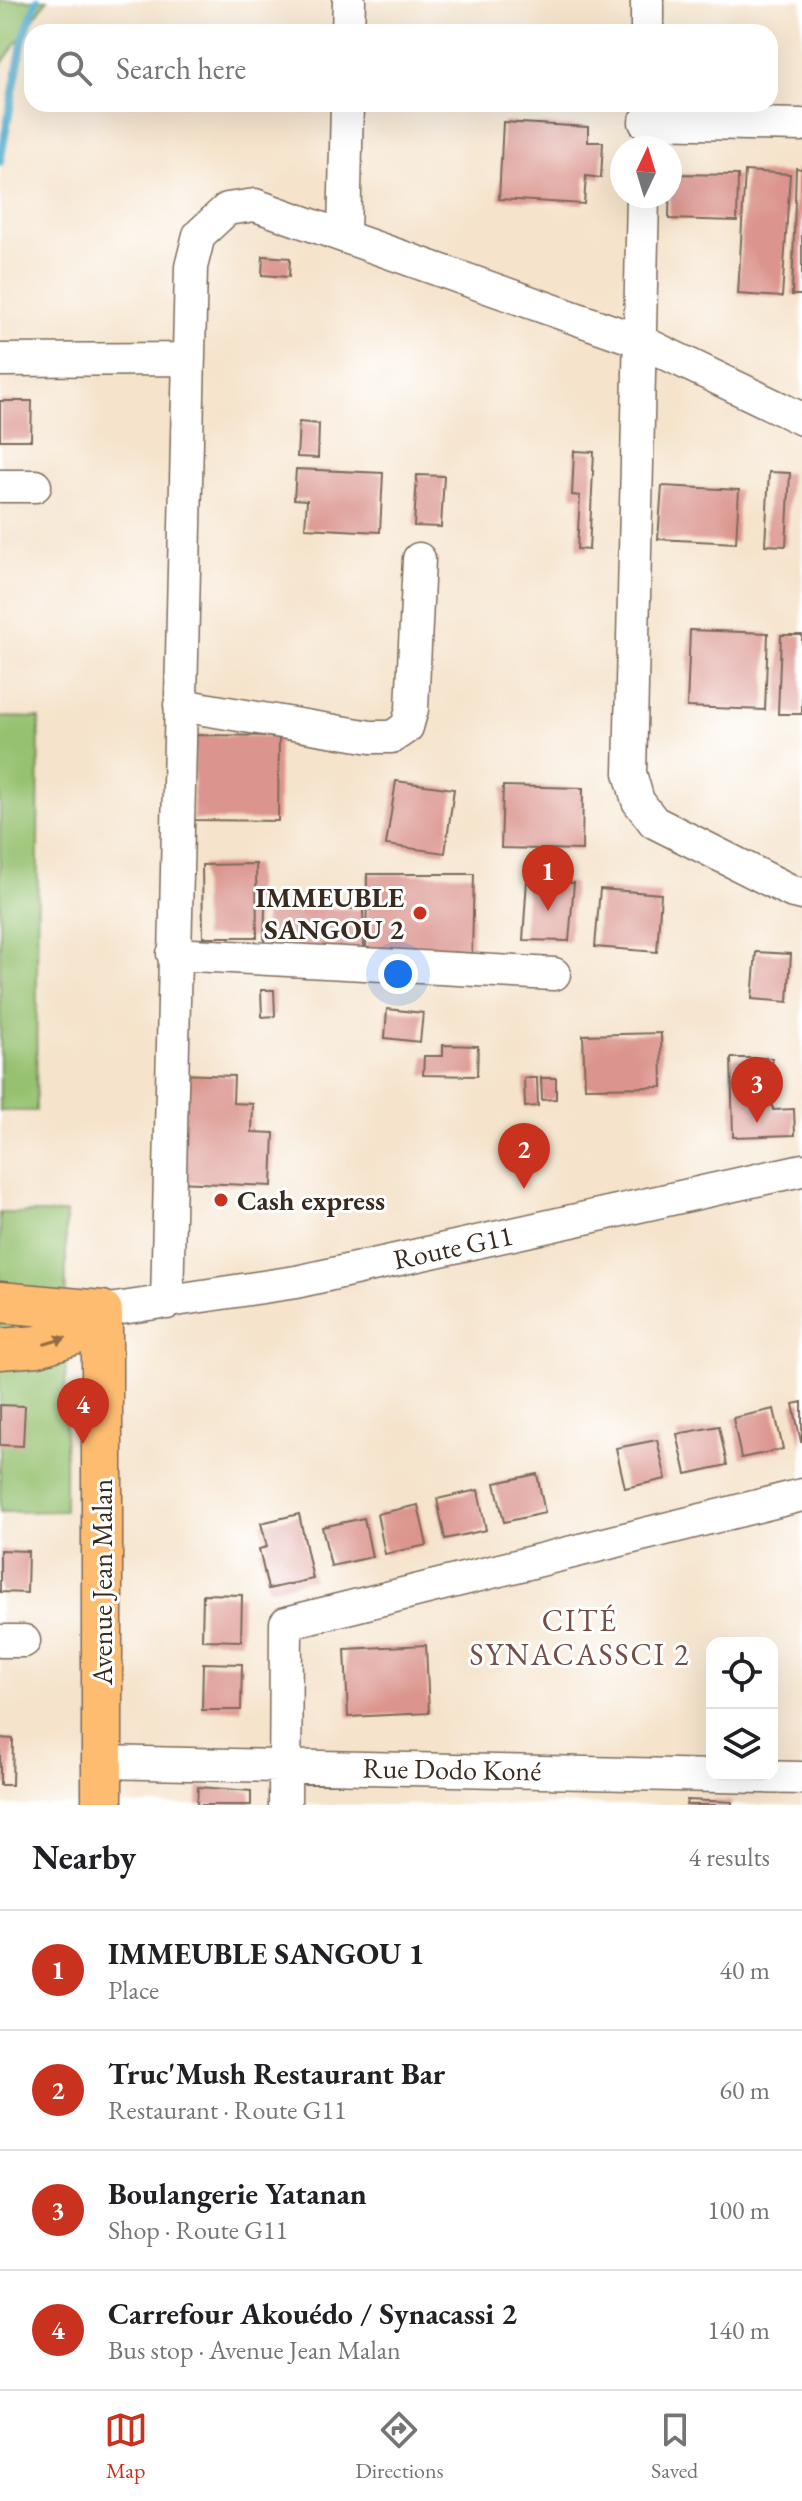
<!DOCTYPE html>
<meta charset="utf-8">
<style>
:root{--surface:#fff;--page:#f2f2f2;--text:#202124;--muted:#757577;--line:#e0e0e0;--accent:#c8321e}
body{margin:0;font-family:"EB Garamond",serif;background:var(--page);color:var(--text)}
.controls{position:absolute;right:24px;bottom:24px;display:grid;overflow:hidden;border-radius:16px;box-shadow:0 8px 32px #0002}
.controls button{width:72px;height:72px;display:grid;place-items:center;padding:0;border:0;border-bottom:2px solid var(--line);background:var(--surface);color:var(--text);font:40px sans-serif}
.compass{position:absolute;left:610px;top:136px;width:72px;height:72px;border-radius:50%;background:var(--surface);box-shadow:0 8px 32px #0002;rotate:4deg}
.you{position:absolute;left:398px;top:974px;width:28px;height:28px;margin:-20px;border:6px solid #fff;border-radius:50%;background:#1a73e8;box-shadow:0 0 0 12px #1a73e833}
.badge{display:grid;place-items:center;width:52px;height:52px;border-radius:50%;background:var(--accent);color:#fff;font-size:26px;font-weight:700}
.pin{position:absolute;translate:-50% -66px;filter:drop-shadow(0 2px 4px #0008)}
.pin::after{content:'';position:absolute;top:42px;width:28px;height:24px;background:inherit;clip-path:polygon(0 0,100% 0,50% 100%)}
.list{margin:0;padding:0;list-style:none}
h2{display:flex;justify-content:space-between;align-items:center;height:104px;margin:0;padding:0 32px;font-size:34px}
h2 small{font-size:26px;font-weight:400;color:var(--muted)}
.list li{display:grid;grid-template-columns:52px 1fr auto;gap:24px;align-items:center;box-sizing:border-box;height:120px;padding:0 32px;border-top:2px solid var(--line)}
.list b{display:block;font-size:30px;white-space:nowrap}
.list p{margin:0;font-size:26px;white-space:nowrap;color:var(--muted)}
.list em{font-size:26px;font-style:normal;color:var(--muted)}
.icon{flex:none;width:44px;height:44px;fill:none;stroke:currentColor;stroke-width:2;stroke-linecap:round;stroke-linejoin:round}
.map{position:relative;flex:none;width:802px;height:1805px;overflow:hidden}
.search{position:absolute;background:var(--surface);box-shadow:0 8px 32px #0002;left:24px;right:24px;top:24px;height:88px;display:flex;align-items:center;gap:20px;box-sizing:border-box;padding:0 28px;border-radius:24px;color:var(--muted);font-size:30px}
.sheet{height:584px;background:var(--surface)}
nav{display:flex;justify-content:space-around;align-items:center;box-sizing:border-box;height:112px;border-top:2px solid var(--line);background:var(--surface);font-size:22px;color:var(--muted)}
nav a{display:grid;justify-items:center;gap:4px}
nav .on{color:var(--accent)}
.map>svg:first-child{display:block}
</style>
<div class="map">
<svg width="802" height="1805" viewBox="0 0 802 1805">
<rect width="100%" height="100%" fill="#fff"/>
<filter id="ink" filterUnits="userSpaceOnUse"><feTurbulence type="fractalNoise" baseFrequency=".0125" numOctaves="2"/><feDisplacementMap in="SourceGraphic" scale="16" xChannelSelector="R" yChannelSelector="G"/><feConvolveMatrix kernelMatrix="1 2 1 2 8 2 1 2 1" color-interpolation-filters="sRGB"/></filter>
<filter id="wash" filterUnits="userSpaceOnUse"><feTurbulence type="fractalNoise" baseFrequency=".006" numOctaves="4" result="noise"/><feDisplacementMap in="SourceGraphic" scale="32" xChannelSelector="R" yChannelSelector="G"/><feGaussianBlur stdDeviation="1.8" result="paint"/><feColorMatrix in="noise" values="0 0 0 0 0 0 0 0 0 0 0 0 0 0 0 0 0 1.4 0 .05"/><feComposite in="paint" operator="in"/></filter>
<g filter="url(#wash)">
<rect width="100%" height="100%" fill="#f5e3cb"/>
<path fill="#95c16f" stroke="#687646" stroke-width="2" d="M0 0H47L0 66Z
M0 717 39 718 36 1111H0Z
M0 1213H66L65 1511 0 1512Z"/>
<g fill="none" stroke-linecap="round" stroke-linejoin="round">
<path stroke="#4ba9ca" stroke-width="8" d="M0 162 23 39 37 0"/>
</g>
<g id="blocks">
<path fill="#db958e" d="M427 104H461L460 108 427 106Z
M503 122 588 127V142H603L601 178 586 176 584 204 499 199Z
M796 168 802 169V295H792Z
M745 171 790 174 782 297 738 294Z
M670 174 738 175 737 221 669 219Z
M263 256 290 258 289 277 262 275Z
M0 401H32L31 440H0Z
M299 422 319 424 318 458 297 457Z
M574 451 594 452 589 550 577 549 580 496 572 495Z
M296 469 383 473 380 532 305 528 307 500 294 499Z
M769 472 790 473 786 546 765 545Z
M417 475 444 476 441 527 414 526Z
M662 486 739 490 736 543 658 539Z
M690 630 768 633 765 710 687 707Z
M781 635H802V714H778Z
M194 735 279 736 278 821 193 820Z
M396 781 454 789 445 853 386 845Z
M503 786 583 788 582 850 501 848Z
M256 864 257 937H203L202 865Z
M367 874H474L472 953 366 952Z
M527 879 574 883 569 941 523 940Z
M600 889 661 894 657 952 595 947Z
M265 907 363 909 364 951 264 949Z
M756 952 791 954 788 1002 752 999Z
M261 990H274L275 1016 262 1017Z
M387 1009 423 1013 420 1042 385 1038Z
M661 1033 662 1087 585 1088 583 1035Z
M443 1045 478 1046 477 1076 423 1075 424 1056H443Z
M731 1058H772L773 1110 794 1109 795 1135 733 1137Z
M180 1074 234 1076 233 1103 253 1104 252 1132 274 1133 272 1186 177 1182Z
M524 1078H537L538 1106 525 1107Z
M541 1078H556V1099L542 1100Z
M802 1402V1442H801L793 1404Z
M0 1405 25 1406 23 1446 0 1445Z
M774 1409 783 1449 741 1458 733 1418Z
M719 1426 727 1465 686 1474 677 1434Z
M657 1440 666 1479 625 1488 616 1448Z
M537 1474 545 1513 504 1522 495 1483Z
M478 1490 486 1530 445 1539 437 1499Z
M418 1505 427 1545 385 1554 377 1514Z
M299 1514 313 1579 268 1589 259 1549 267 1547 261 1523Z
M364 1518 372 1557 331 1566 322 1527Z
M0 1550 28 1551 27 1593 0 1592Z
M203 1594 242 1595 241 1641 202 1640Z
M426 1645 429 1713 348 1717 345 1649Z
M203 1663 242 1664 241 1710H202Z
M0 1738 13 1739 12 1785H0Z
M198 1787 251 1791V1805H197Z
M687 1800 732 1802V1805H686Z"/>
</g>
</g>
<g filter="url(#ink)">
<use href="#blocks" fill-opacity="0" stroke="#7c6b5b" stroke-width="2"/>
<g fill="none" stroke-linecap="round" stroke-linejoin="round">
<g stroke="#7c6b5b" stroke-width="35">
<path id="minor" d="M348 32 349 0
M647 32V0
M645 122 802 125
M643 196 630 773 638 801 654 822 793 892 802 894
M344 235 347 104
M0 360 189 359
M0 486H35
M180 705 371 737H392L407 727 412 709 419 559
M173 954 554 974
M167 1303 191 267 199 235 227 209 255 205 640 341 802 419
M102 1311 296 1282 802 1170
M0 1641H24
M102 1762 802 1778
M285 1805 286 1623 802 1495"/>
</g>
<g stroke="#7c6b5b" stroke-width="43">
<path id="major" d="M0 1302 102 1311
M0 1349 38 1346 73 1335 102 1311
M102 1805V1311"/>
</g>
<use href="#minor" stroke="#fff" stroke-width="32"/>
<use href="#major" stroke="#febc70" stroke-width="40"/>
</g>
<defs><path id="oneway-solid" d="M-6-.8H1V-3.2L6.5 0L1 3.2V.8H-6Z" transform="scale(2)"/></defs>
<use fill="#936c43" href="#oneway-solid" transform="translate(55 1341) rotate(-17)"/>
</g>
<g fill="#c8321e" stroke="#fff" stroke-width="3">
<circle cx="420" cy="913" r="8"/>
<circle cx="221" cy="1200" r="8"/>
</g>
<g text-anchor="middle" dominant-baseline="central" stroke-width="6" stroke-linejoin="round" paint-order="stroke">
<g font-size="28" font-weight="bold" fill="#3b2a1e" stroke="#fff" text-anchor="end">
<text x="404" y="897">IMMEUBLE<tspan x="404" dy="32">SANGOU 2</tspan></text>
<text x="237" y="1200" text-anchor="start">Cash express</text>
</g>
<g font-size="28" fill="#3b2a1e" stroke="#fff">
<text transform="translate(453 1247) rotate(-12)">Route G11</text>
<text transform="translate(102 1582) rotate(-90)">Avenue Jean Malan</text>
<text transform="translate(452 1769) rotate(1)">Rue Dodo Koné</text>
</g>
<g font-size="30" letter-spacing="2" fill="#734f45" stroke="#fff">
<text x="580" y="1620">CITÉ<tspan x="580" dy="34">SYNACASSCI 2</tspan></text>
</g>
</g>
</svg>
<div class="controls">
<button><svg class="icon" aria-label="locate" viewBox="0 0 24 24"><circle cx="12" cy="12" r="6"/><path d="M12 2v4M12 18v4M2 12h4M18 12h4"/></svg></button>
<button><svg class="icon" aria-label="layers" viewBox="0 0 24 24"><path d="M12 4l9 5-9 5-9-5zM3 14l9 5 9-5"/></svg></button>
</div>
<svg class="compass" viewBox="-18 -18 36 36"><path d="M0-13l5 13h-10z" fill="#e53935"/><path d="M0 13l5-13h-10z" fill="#757577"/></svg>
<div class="you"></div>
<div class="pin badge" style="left:548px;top:911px">1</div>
<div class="pin badge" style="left:524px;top:1189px">2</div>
<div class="pin badge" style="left:757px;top:1123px">3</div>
<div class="pin badge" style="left:83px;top:1444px">4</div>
<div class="search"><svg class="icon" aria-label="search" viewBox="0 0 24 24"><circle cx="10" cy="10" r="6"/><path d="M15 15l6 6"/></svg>Search here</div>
</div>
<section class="sheet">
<h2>Nearby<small>4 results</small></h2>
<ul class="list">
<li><span class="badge">1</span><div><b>IMMEUBLE SANGOU 1</b><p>Place</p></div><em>40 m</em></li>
<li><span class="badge">2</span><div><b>Truc'Mush Restaurant Bar</b><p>Restaurant · Route G11</p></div><em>60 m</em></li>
<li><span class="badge">3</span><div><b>Boulangerie Yatanan</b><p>Shop · Route G11</p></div><em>100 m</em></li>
<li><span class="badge">4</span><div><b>Carrefour Akouédo / Synacassi 2</b><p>Bus stop · Avenue Jean Malan</p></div><em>140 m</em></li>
</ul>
</section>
<nav>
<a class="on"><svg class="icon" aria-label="map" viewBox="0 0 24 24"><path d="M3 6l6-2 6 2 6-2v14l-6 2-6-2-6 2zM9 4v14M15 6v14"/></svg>Map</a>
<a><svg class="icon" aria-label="directions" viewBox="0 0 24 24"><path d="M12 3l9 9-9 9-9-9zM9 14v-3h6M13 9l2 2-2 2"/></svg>Directions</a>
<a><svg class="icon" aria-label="saved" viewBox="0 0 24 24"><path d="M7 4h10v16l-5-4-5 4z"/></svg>Saved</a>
</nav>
